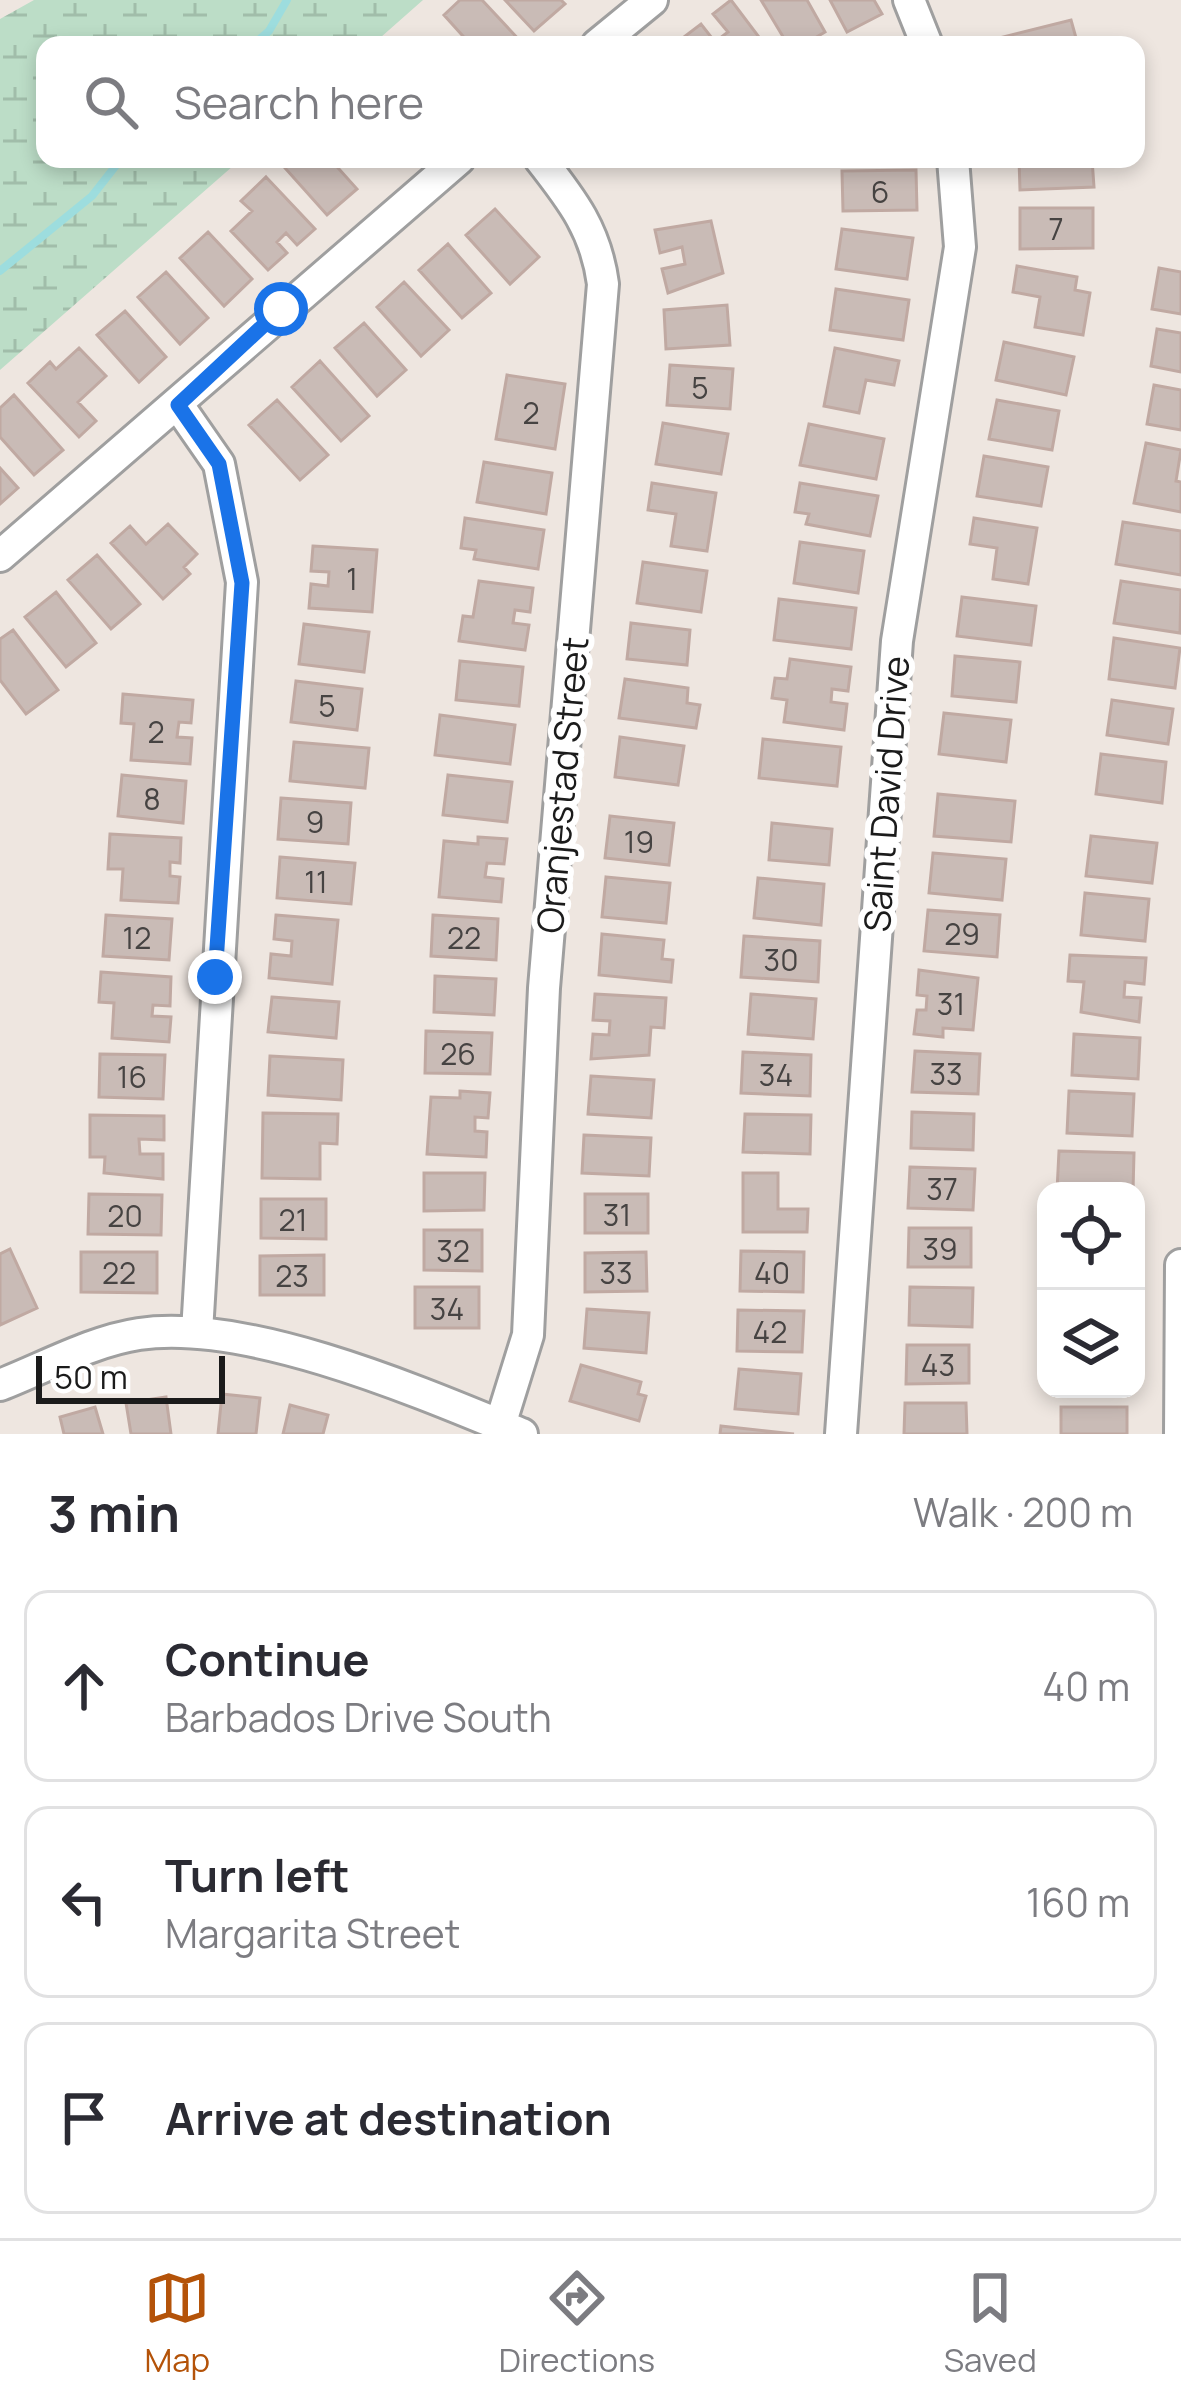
<!DOCTYPE html>
<meta charset="utf-8">
<style>
:root{--surface:#fff;--page:#f7f7f7;--text:#2b2b33;--muted:#7c7c81;--line:#e1e1e2;--accent:#b45309}
body{margin:0;font-family:Manrope,sans-serif;background:var(--page);color:var(--text)}
.controls{position:absolute;right:36px;bottom:36px;display:grid;overflow:hidden;border-radius:24px;box-shadow:0 6px 18px #0003}
.controls button{width:108px;height:108px;display:grid;place-items:center;padding:0;border:0;border-bottom:3px solid var(--line);background:var(--surface);color:var(--text);font:60px sans-serif}
.scale{position:absolute;left:36px;bottom:30px;width:189px;box-sizing:border-box;padding-left:12px;border:6px solid #1b1b1b;border-top:0;font-size:33px;line-height:42px;white-space:nowrap;color:#1b1b1b;-webkit-text-stroke:9px #fff;paint-order:stroke}
.stop{position:absolute;width:36px;height:36px;margin:-27px;border:9px solid #1a73e8;border-radius:50%;background:#fff}
.stop.end{background:#1a73e8;border-color:#fff;box-shadow:0 3px 12px #0008}
.list{margin:0;padding:0;list-style:none}
h2{display:flex;justify-content:space-between;align-items:center;height:156px;margin:0;padding:0 48px;font-size:51px}
h2 small{font-size:39px;font-weight:400;color:var(--muted)}
.list li{display:grid;grid-template-columns:78px 1fr auto;gap:36px;align-items:center;box-sizing:border-box;height:192px;margin:0 24px 24px;padding:0 24px;border:3px solid var(--line);border-radius:24px}
.list b{display:block;font-size:45px;white-space:nowrap}
.list p{margin:0;font-size:39px;white-space:nowrap;color:var(--muted)}
.list em{font-size:39px;font-style:normal;color:var(--muted)}
.icon{flex:none;width:66px;height:66px;fill:none;stroke:currentColor;stroke-width:2;stroke-linecap:round;stroke-linejoin:round}
.map{position:relative;flex:none;width:1181px;height:1434px;overflow:hidden}
.search{position:absolute;background:var(--surface);box-shadow:0 6px 18px #0003;left:36px;right:36px;top:36px;height:132px;display:flex;align-items:center;gap:30px;box-sizing:border-box;padding:0 42px;border-radius:24px;color:var(--muted);font-size:45px}
.sheet{height:804px;background:var(--surface)}
nav{display:flex;justify-content:space-around;align-items:center;box-sizing:border-box;height:168px;border-top:3px solid var(--line);background:var(--surface);font-size:33px;color:var(--muted)}
nav a{display:grid;justify-items:center;gap:6px}
nav .on{color:var(--accent)}
.map>svg:first-child{display:block}
</style>
<div class="map">
<svg width="1181" height="1434" viewBox="0 0 1181 1434">
<defs>
<pattern id="wetland-marsh" width="20" height="14" patternUnits="userSpaceOnUse" patternTransform="scale(3)"><rect width="20" height="14" fill="#bcddc7"/><path d="M1 5h8M5 5V1M11 12h8M15 12V8" fill="none" stroke="#a1bdaa"/></pattern>
</defs>
<rect width="100%" height="100%" fill="#eee6e0"/>
<path fill="url(#wetland-marsh)" d="M34 0H423L372 45H45V159H241L0 370V19Z"/>
<g fill="none" stroke-linecap="round" stroke-linejoin="round">
<path stroke="#9dddde" stroke-width="8" d="M253 45 269 31 287 0
M0 271 92 196 121 159"/>
</g>
<path fill="#c9bbb6" stroke="#c0a9a2" stroke-width="3" d="M460 0H482L523 44 471 45 444 15Z
M505 0H561L565 4 534 31Z
M731 0 765 45H684L680 40 701 24 715 42 728 32 713 14Z
M761 0H807L825 32 803 45H788Z
M830 0H874L882 14 847 32Z
M1071 20 1078 45H997L995 39Z
M277 159H330L357 189 327 215Z
M1019 159H1092L1094 187 1020 190Z
M916 170 917 210 843 211 842 171Z
M266 177 315 229 297 245 286 233 277 242 287 253 268 270 231 231 252 211 241 201Z
M1020 208H1093V248L1020 249Z
M495 209 539 257 510 284 466 235Z
M711 221 723 273 668 293 662 269 685 264 682 247 660 253 655 230Z
M842 229 913 238 907 279 836 269Z
M208 232 252 279 224 306 180 258Z
M448 244 491 293 462 318 419 270Z
M1017 266 1077 277 1075 290 1090 293 1083 335 1035 327 1040 297 1013 292Z
M1159 268 1181 272V314L1152 309Z
M166 272 208 318 180 344 138 297Z
M404 282 449 330 421 356 377 307Z
M836 289 909 300 903 340 830 330Z
M727 305 730 345 666 349 664 310Z
M125 311 166 357 139 382 97 335Z
M364 323 406 370 377 396 335 348Z
M1157 329 1181 333V372L1151 366Z
M1004 342 1074 357 1066 395 996 380Z
M79 348 106 376 78 402 96 421 79 437 28 383 50 362 56 369Z
M835 348 899 361 894 385 866 380 859 413 824 406Z
M320 361 369 416 341 441 292 387Z
M670 365 733 369 730 409 667 405Z
M507 375 565 384 555 449 496 439Z
M1154 385 1181 390V430L1147 424Z
M14 395 63 450 34 475 0 437V408Z
M277 400 328 455 300 480 249 425Z
M997 400 1059 411 1052 450 989 439Z
M663 423 728 434 721 474 656 464Z
M809 424 884 439 876 479 800 465Z
M1146 443 1181 450 1176 481 1181 482V512L1134 503Z
M984 456 1048 467 1041 506 977 496Z
M484 462 552 473 546 514 477 502Z
M0 468 18 488 0 504Z
M652 483 716 493 707 551 671 546 676 514 648 510Z
M800 483 878 496 870 536 806 524 809 514 795 512Z
M465 518 544 530 538 569 474 559 476 550 461 548Z
M974 518 1037 528 1028 584 993 579 997 548 970 544Z
M1123 522 1181 531V575L1116 564Z
M168 524 197 554 184 567 190 574 163 599 111 543 130 526 146 544Z
M800 542 864 551 858 593 794 583Z
M313 546 377 550 372 612 309 608 311 584 328 586 329 572 311 571Z
M97 555 140 604 111 629 68 580Z
M643 562 707 571 701 612 637 603Z
M479 581 533 588 530 612 515 610 513 623 529 625 525 650 459 641 463 616 473 617Z
M1121 581 1181 590 1180 633 1114 623Z
M56 592 96 643 66 667 25 617Z
M962 597 1036 606 1031 645 957 636Z
M779 599 856 608 851 649 774 640Z
M631 623 690 630 687 665 627 659Z
M304 624 369 632 364 672 299 664Z
M13 630 58 690 26 714 0 680V639Z
M1114 638 1180 648 1175 688 1109 679Z
M955 656 1020 662 1016 702 952 696Z
M790 659 851 667 848 691 832 689 831 702 847 704 844 730 784 722 787 700 772 698 775 678 787 679Z
M460 661 523 667 519 706 456 700Z
M625 679 688 688 687 703 700 705 696 728 619 718Z
M296 681 362 689 357 730 291 722Z
M123 694 193 700 191 723 179 722 177 737 192 738 190 764 131 760 134 724 121 723Z
M1112 700 1173 709 1168 744 1107 735Z
M944 713 1011 720 1006 762 939 754Z
M440 715 515 725 510 764 435 755Z
M620 737 684 746 678 785 615 777Z
M763 739 841 747 837 786 759 778Z
M294 742 369 748 365 788 290 781Z
M1101 754 1166 762 1162 803 1096 794Z
M122 775 186 781 183 823 118 816Z
M448 775 512 782 507 822 443 815Z
M938 794 1015 801 1011 842 934 836Z
M281 798 351 803 348 844 278 839Z
M610 816 674 823 669 865 605 858Z
M772 823 832 829 829 865 769 860Z
M110 834 181 838 180 863 170 862V876L180 877 178 903 121 900 123 869H108Z
M1091 836 1157 843 1152 883 1086 876Z
M478 837 507 839 504 864 487 863 485 877 503 879 501 902 439 897 444 841 478 844Z
M933 853 1006 859 1002 900 929 893Z
M280 857 355 863 351 904 277 898Z
M606 877 670 883 666 923 602 917Z
M758 878 824 884 821 925 754 918Z
M1085 893 1149 899 1145 941 1081 935Z
M928 910 1000 915 997 957 924 951Z
M106 915 172 919 169 960 103 956Z
M276 915 338 920 332 984 269 978 271 954 291 956 292 941 274 939Z
M433 915 498 919 496 960 431 956Z
M602 934 664 940 662 959 673 960 671 982 599 975Z
M744 936 820 941 818 982 741 977Z
M1070 955 1146 958 1144 984 1125 982 1124 997 1141 998 1139 1022 1081 1012 1084 982 1068 981Z
M919 970 978 978 973 1030 943 1028V1037L914 1034 917 1010H926L927 996 917 995Z
M101 972 171 977 170 1006 153 1005 152 1016 171 1017 169 1042 112 1038 114 1003 99 1002Z
M435 976 496 979 494 1015 434 1012Z
M595 994 666 998 664 1028 651 1027 649 1055 591 1059 593 1034 609 1035 610 1021 593 1020Z
M751 994 816 999 813 1039 748 1034Z
M272 997 339 1002 336 1038 268 1032Z
M426 1031 492 1033 490 1074 425 1073Z
M1074 1034 1140 1038 1138 1079 1072 1075Z
M915 1051 980 1054 978 1094 912 1092Z
M743 1052 811 1055 810 1096 741 1093Z
M100 1054 165 1055 163 1099 99 1097Z
M270 1056 343 1060 341 1100 268 1095Z
M591 1076 654 1080 651 1118 588 1114Z
M460 1091 490 1093 488 1118 475 1117V1131L487 1132 486 1157 427 1154 431 1097 460 1098Z
M1069 1091 1134 1094 1132 1136 1067 1133Z
M912 1112 974 1114 973 1150 911 1148Z
M263 1113 338 1114 337 1144 320 1143V1179L262 1178Z
M745 1114 811 1115 810 1154 743 1152Z
M90 1115 164 1116V1140L139 1139 140 1154H163V1179L104 1173 105 1157H90Z
M584 1135 651 1138 649 1176 582 1173Z
M1059 1151 1134 1153 1133 1191H1057Z
M910 1167 975 1169 973 1210 908 1208Z
M424 1173H485L484 1210 424 1211Z
M743 1173H778V1209H808L807 1232H743Z
M89 1194 162 1195 161 1235 88 1234Z
M585 1194H648V1233H585Z
M261 1199H326V1239L261 1238Z
M909 1228H971V1267H908Z
M424 1230H482V1271L424 1270Z
M10 1249 37 1308 0 1325V1254Z
M741 1251 804 1252 803 1292 740 1291Z
M81 1252H157V1293L81 1292Z
M646 1252 647 1291 585 1292V1253Z
M324 1255V1295H260V1256Z
M415 1287H479V1328H415Z
M910 1287 973 1288 972 1327 909 1325Z
M587 1309 649 1313 646 1353 584 1348Z
M738 1310 804 1311 802 1352 737 1351Z
M907 1345H969V1383L906 1384Z
M581 1365 641 1382 638 1394 646 1396 639 1421 570 1401Z
M739 1369 801 1374 798 1414 735 1409Z
M222 1394 260 1398 256 1434H218Z
M166 1397 171 1434H131L126 1403Z
M905 1403H966L967 1434H904Z
M290 1405 328 1415 323 1434H283Z
M95 1407 103 1434H64L60 1417Z
M1061 1407H1127V1434H1061Z
M721 1426 794 1434H720Z"/>
<g fill="none" stroke-linecap="round" stroke-linejoin="round">
<g stroke="#9f9f9f" stroke-width="36">
<path id="minor" d="M909 0 927 45
M597 45 652 0
M178 405 219 464 242 582 197 1332
M0 556 459 159
M0 1385C44 1368 92 1341 139 1334 248 1318 420 1392 522 1434
M500 1425 528 1335 544 988 603 284C596 231 573 201 540 159
M841 1434 897 641 960 247 953 159
M1180 1434 1181 1265"/>
</g>
<use href="#minor" stroke="#fff" stroke-width="30"/>
</g>
<g fill="none" stroke-linecap="round" stroke-linejoin="round">
<path stroke="#1a73e8" stroke-width="15" d="M215 977 242 583 219 464 178 405 281 309"/>
</g>
<g text-anchor="middle" dominant-baseline="central" stroke-width="12" stroke-linejoin="round" paint-order="stroke">
<g font-size="30" fill="#464342">
<text x="880" y="191">6</text>
<text x="1056" y="228">7</text>
<text x="700" y="387">5</text>
<text x="531" y="412">2</text>
<text x="352" y="578">1</text>
<text x="327" y="705">5</text>
<text x="156" y="731">2</text>
<text x="152" y="798">8</text>
<text x="315" y="821">9</text>
<text x="639" y="841">19</text>
<text x="316" y="881">11</text>
<text x="962" y="933">29</text>
<text x="137" y="937">12</text>
<text x="464" y="937">22</text>
<text x="781" y="959">30</text>
<text x="951" y="1003">31</text>
<text x="458" y="1053">26</text>
<text x="946" y="1073">33</text>
<text x="776" y="1074">34</text>
<text x="132" y="1076">16</text>
<text x="942" y="1188">37</text>
<text x="617" y="1214">31</text>
<text x="125" y="1215">20</text>
<text x="293" y="1219">21</text>
<text x="940" y="1248">39</text>
<text x="453" y="1250">32</text>
<text x="119" y="1272">22</text>
<text x="616" y="1272">33</text>
<text x="772" y="1272">40</text>
<text x="292" y="1275">23</text>
<text x="447" y="1308">34</text>
<text x="770" y="1331">42</text>
<text x="938" y="1364">43</text>
</g>
<g font-size="36" fill="#1b1b1b" stroke="#fff">
<text transform="translate(562 785) rotate(-85)">Oranjestad Street</text>
<text transform="translate(886 794) rotate(-86)">Saint David Drive</text>
</g>
</g>
</svg>
<div class="controls">
<button><svg class="icon" aria-label="locate" viewBox="0 0 24 24"><circle cx="12" cy="12" r="6"/><path d="M12 2v4M12 18v4M2 12h4M18 12h4"/></svg></button>
<button><svg class="icon" aria-label="layers" viewBox="0 0 24 24"><path d="M12 4l9 5-9 5-9-5zM3 14l9 5 9-5"/></svg></button>
</div>
<div class="scale">50 m</div>
<div class="stop" style="left:281px;top:309px"></div>
<div class="stop end" style="left:215px;top:977px"></div>
<div class="search"><svg class="icon" aria-label="search" viewBox="0 0 24 24"><circle cx="10" cy="10" r="6"/><path d="M15 15l6 6"/></svg>Search here</div>
</div>
<section class="sheet">
<h2>3 min<small>Walk · 200 m</small></h2>
<ul class="list">
<li><svg class="icon" aria-label="ahead" viewBox="0 0 24 24"><path d="M12 20V5M6 11l6-6 6 6"/></svg><div><b>Continue</b><p>Barbados Drive South</p></div><em>40 m</em></li>
<li><svg class="icon" aria-label="left" viewBox="0 0 24 24"><path d="M17 20v-9H6M10 6l-5 5 5 5"/></svg><div><b>Turn left</b><p>Margarita Street</p></div><em>160 m</em></li>
<li><svg class="icon" aria-label="arrive" viewBox="0 0 24 24"><path d="M6 21V4h12l-3 4 3 4H6"/></svg><div><b>Arrive at destination</b></div></li>
</ul>
</section>
<nav>
<a class="on"><svg class="icon" aria-label="map" viewBox="0 0 24 24"><path d="M3 6l6-2 6 2 6-2v14l-6 2-6-2-6 2zM9 4v14M15 6v14"/></svg>Map</a>
<a><svg class="icon" aria-label="directions" viewBox="0 0 24 24"><path d="M12 3l9 9-9 9-9-9zM9 14v-3h6M13 9l2 2-2 2"/></svg>Directions</a>
<a><svg class="icon" aria-label="saved" viewBox="0 0 24 24"><path d="M7 4h10v16l-5-4-5 4z"/></svg>Saved</a>
</nav>
